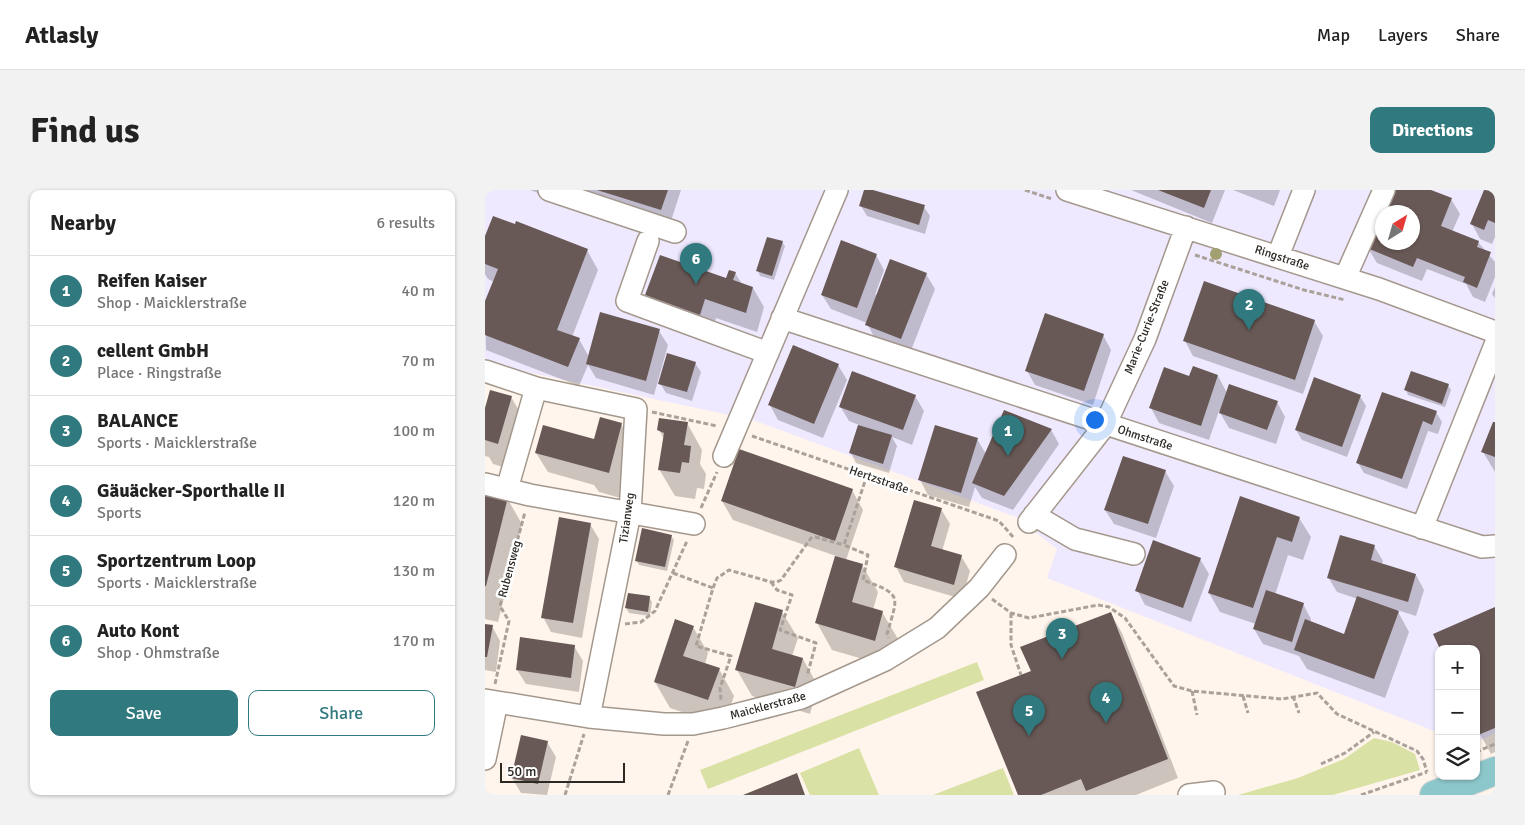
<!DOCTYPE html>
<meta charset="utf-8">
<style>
:root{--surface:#fff;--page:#f2f2f2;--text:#222;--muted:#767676;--line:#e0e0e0;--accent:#30797e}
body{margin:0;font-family:Signika,sans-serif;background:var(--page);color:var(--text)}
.controls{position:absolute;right:15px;bottom:15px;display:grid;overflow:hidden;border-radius:10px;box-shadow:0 1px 4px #0004}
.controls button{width:45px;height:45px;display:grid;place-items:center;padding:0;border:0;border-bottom:1px solid var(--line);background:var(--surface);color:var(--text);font:25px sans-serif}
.compass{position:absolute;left:890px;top:15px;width:45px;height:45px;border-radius:50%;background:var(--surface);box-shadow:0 1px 4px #0004;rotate:37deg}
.scale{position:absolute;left:15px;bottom:12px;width:125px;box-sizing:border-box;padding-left:5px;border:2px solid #2c2823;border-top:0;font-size:14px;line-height:18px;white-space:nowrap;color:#2c2823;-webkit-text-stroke:4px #fff;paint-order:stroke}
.you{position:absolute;left:609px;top:229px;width:18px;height:18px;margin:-12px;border:4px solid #fff;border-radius:50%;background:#1a73e8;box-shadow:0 0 0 8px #1a73e833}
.badge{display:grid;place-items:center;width:32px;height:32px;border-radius:50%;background:var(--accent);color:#fff;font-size:16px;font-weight:700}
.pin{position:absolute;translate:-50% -41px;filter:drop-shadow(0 1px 2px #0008)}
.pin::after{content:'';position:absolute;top:26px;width:18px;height:15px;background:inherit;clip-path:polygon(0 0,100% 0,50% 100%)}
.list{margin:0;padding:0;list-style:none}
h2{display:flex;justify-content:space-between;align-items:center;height:65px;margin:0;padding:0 20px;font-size:21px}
h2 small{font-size:16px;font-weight:400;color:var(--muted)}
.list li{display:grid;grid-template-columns:32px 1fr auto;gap:15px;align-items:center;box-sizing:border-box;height:70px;padding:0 20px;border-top:1px solid var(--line)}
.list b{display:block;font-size:19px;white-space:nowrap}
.list p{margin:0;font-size:16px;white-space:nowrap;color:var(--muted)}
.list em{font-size:16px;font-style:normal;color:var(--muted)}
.actions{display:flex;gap:10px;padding:15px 20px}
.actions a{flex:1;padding:11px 0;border:1px solid var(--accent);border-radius:10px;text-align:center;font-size:18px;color:var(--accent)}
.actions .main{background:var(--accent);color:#fff}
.icon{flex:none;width:28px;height:28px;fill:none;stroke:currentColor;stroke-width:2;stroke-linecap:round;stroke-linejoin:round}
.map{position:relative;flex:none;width:1010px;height:605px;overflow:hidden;border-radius:10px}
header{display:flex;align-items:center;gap:30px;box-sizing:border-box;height:70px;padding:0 25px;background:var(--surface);border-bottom:1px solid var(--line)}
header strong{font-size:24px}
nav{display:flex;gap:28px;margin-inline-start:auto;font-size:18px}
.intro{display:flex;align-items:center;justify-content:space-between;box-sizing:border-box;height:120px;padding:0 30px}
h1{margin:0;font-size:35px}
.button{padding:12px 22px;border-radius:10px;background:var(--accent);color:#fff;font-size:18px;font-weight:700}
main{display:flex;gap:30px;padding:0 30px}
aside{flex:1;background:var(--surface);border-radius:10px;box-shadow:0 1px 4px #0004}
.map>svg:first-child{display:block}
</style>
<header>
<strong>Atlasly</strong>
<nav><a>Map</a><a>Layers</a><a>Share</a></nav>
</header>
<div class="intro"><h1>Find us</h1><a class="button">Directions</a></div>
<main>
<aside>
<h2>Nearby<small>6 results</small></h2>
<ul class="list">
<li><span class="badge">1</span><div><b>Reifen Kaiser</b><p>Shop · Maicklerstraße</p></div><em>40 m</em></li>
<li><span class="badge">2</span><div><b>cellent GmbH</b><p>Place · Ringstraße</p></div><em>70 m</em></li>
<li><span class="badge">3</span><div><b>BALANCE</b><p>Sports · Maicklerstraße</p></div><em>100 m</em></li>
<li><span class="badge">4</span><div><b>Gäuäcker-Sporthalle II</b><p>Sports</p></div><em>120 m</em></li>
<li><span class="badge">5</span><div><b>Sportzentrum Loop</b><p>Sports · Maicklerstraße</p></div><em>130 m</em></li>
<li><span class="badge">6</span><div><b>Auto Kont</b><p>Shop · Ohmstraße</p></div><em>170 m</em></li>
</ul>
<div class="actions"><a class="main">Save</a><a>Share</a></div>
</aside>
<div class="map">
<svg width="1010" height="605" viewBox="0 0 1010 605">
<rect width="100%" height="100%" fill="#fff5ec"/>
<path fill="#efe9ff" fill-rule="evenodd" d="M0 0H1010V543L991 552V459H954V543L562 388 572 359 531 327 268 230 0 173ZM898 22H928V52H898Z"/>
<path fill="#d9e1a4" d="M492 472 499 490 223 599 215 580Z
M889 548 907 552 930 564 935 580 848 605H753L813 588 859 569Z
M374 558 394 605H325L315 583Z
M518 578 529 605H448Z"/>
<path fill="#0003" fill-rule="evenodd" d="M45 0H76L73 10Z
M85 0H196L185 34Z
M381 0 439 17 445 26 440 44 382 26 376 16Z
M646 0H740L727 33Z
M748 0H795L789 16Z
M906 0H943L966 9 975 24 967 42 993 52 1010 72V87L1000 112 988 107 981 94 942 79 937 91 892 73 883 58ZM898 22H928V52H898Z
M1001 0H1010V47L1007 54 995 49 987 34Z
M0 50 102 60 113 80 87 147 94 149 104 167 174 141 183 155 169 205 111 188 103 175 94 196 1 160 0 115 9 92 3 89 0 84Z
M297 52 300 56 289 90 275 86 273 81Z
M391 65 399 80 390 105 441 84 450 99 425 163 390 149 382 133 346 119 337 105Z
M250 83 257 94 268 98 279 117 272 142 231 128 226 144 173 124 162 105 242 89Z
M1010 97V108L1007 104Z
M829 131 838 146 818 204 708 166 700 151Z
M618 145 626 160 608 215 550 195 542 181Z
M210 173 216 182 207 211 181 203 175 193Z
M353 175 362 190 338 248 293 230 285 215Z
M733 186 742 203 792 212 800 227 791 254 744 238 734 221 724 250 674 233 666 218 705 188Z
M963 195 966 200 960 217 923 205 921 200Z
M430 206 439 221 427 255 407 247 412 256 404 283 371 273 366 263 374 235 364 231 355 216Z
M875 206 881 216 862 267 817 250 811 240Z
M26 207 42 234 28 280 8 274 4 267 0 266V222Z
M951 222 957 232 953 244 943 241 922 299 879 283 873 273Z
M202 233 217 260 215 274 221 284 219 299 212 298 210 309 190 306 174 279 179 249 174 240Z
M136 234 152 260 139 309 114 302 109 295 63 282 51 263 110 250Z
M1010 234V282L998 262Z
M566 240 574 254 528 320 497 308 490 297 484 317 443 305 435 290 492 249 501 264Z
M680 281 689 296 671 348 629 334 620 320Z
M367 300 378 320 361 370 377 375 393 402 388 420 397 422 413 449 405 477 347 460 332 433 351 366 248 330 237 311Z
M0 302 22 308 37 334 13 432 0 429Z
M456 319 465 334 457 361 476 366 485 381 477 409 419 392 411 377Z
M814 328 826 347 818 370 803 365 790 405 818 414 826 429 825 432 859 445 873 409 852 402 843 387 889 356 898 371 897 374 931 385 939 400 931 426 912 420 924 442 900 508 822 479 814 466 778 454 769 439 771 434 735 422 724 403Z
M105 334 114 349 97 448 66 442 58 427Z
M186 346 189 350 182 381 154 375 151 370Z
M715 369 724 384 706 432 660 415 652 400Z
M164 407 167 412 165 426 144 423 141 418Z
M1010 418V562L1006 564 991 537Z
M297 422 313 448 307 466 318 469 333 496 325 524 267 506 252 480Z
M626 424 637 443 693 588 651 605H535L547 482Z
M0 435 7 436 15 451 11 482 0 480Z
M208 437 223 463 220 474 234 479 249 506 239 536 185 518 170 492Z
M89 456 98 471 94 502 41 494 32 480Z
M62 552 71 567 62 605 36 603 27 588Z"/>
<path fill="#685956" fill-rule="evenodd" d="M112 0H183L176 20Z
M379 0H388L440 15 434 35 374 16Z
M673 0H726L719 18Z
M905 0H946L967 8 956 36 994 51 992 57 1006 62 992 98 978 92 980 87 932 68 928 77 882 58ZM898 22H928V52H898Z
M999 0H1010V33L1003 30 999 40 985 34Z
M8 26 30 34 31 31 103 59 72 140 95 148 83 177 0 145V111L13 79 0 74V46Z
M282 47 298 51 287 86 271 81Z
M356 50 392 64 372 118 336 105Z
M175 65 241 88 244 80 251 82 248 90 268 97 261 123 220 109 215 125 160 105Z
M405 69 442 83 416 149 380 135Z
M719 91 830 130 810 190 698 151Z
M115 122 175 139 161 191 101 174Z
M560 123 619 144 599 201 540 181Z
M308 155 354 174 329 234 283 215Z
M182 163 211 172 202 202 173 194Z
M708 176 733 185 716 236 664 218 679 177 704 186Z
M367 181 431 205 418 240 354 217Z
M926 181 964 194 957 214 919 200Z
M829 187 876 205 857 257 810 240Z
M744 194 793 211 782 240 734 223Z
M5 200 27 206 13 254 0 250V218Z
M897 202 952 221 947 235 938 231 917 289 871 273Z
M519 220 567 239 519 306 487 293Z
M115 227 137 233 124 283 50 263 58 235 109 249Z
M174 228 203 232 199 255 206 256 204 273 197 272 195 283 173 280 179 243 172 240Z
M1008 232H1010V267L996 262Z
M373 235 407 245 398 274 364 263Z
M450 235 493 248 476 303 433 290Z
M254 259 368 299 350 351 236 311Z
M638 266 681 280 663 334 619 320Z
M0 301 23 307 1 396H0Z
M755 306 815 327 807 352 792 347 768 418 723 403Z
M429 310 457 318 446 356 477 365 469 395 409 377Z
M74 327 106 333 88 433 56 428Z
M157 338 187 345 180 377 150 371Z
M855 345 890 355 886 370 931 384 923 412 842 388Z
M668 350 716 368 698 418 650 401Z
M350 366 378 374 367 412 398 421 390 451 330 433Z
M781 400 819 413 807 452 768 439Z
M143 403 165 406 163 422 140 418Z
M872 406 914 421 889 489 809 460 820 429 859 444Z
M270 412 298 420 287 459 318 468 310 497 250 480Z
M1010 417V538L993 545 991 541V459H955L948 444Z
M626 422 683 569 601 601 596 589 556 605H533L491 502 546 481 535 457Z
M190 429 209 436 198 466 235 478 223 510 169 492Z
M0 434 8 435 2 467H0Z
M35 447 90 455 86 488 31 480Z
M36 545 63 551 53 594 26 588Z
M312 583 320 605H258Z"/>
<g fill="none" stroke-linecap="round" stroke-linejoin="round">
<g stroke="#a4988d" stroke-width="24">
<path id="minor" d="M64 0 190 42
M582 0 894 99 1010 142
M163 51 142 111 283 163
M793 66 819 0
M860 88 899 0
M297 128 997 357 1010 356
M0 181 51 198
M239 266 352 0
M0 294 45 305 209 334
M22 299 51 198 151 219 145 323 104 527
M549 325 590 349 649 364
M544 332 620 235 660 149 701 37
M937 338 1010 155
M0 510 104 527 179 534H208L238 528 316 508 400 470 452 438 494 398 520 365
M0 569 12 512
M704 605 729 602"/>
</g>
<g stroke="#d5d4d3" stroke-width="30">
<path id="major" d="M949 605 1010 581"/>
</g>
<path stroke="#a9a19a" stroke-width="3" stroke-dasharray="5 2.5" stroke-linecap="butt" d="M540 0 567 9
M710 65 819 100 860 110
M167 222 232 236
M267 246 514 331 529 348
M382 285 359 355 383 365 378 390C418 405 413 405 402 444L403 448
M216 318 232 282
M188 383 228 398 211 456 246 466 235 498 236 510
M286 392 292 400 307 405 295 440 331 453 322 486
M228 398 232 388 244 380 286 392H292L296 390 326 348 330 347 359 355
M507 409 526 423 544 428 613 415 624 417 640 428 689 496 707 501 797 509 832 503 852 524 932 561 938 569 942 582
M526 423V455L536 485
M140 434 156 432 170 421 202 351
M10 494 24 431 15 416 40 322
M707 501 712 525
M758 506 763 523
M808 506 814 523
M991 562 1010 554
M836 574 860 563 889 542
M80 605 99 544
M183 605 203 551
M876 605 942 582"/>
<use href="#minor" stroke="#fff" stroke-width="21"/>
<use href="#major" stroke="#8cc8cb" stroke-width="28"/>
</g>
<circle fill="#a2a071" cx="731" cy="64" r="6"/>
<g text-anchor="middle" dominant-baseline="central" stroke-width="5" stroke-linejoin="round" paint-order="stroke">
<g font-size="12" fill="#2c2823" stroke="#fff">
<text transform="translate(797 68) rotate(18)">Ringstraße</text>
<text transform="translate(662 137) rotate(-68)">Marie-Curie-Straße</text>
<text transform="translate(660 248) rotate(18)">Ohmstraße</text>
<text transform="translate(394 290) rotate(19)">Hertzstraße</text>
<text transform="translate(142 328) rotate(-82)">Tizianweg</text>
<text transform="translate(25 379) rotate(-75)">Rubensweg</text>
<text transform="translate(283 516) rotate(-15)">Maicklerstraße</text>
</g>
</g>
</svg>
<div class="controls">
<button>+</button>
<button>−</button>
<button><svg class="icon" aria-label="layers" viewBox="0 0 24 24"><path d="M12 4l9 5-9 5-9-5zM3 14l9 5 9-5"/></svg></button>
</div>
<svg class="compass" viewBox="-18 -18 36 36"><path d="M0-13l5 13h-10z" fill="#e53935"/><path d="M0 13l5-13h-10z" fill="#767676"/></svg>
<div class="scale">50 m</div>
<div class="you"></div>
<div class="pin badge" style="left:523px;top:266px">1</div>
<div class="pin badge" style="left:764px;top:140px">2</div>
<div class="pin badge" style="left:577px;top:469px">3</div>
<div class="pin badge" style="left:621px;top:533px">4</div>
<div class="pin badge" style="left:544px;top:546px">5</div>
<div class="pin badge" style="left:211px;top:94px">6</div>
</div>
</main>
